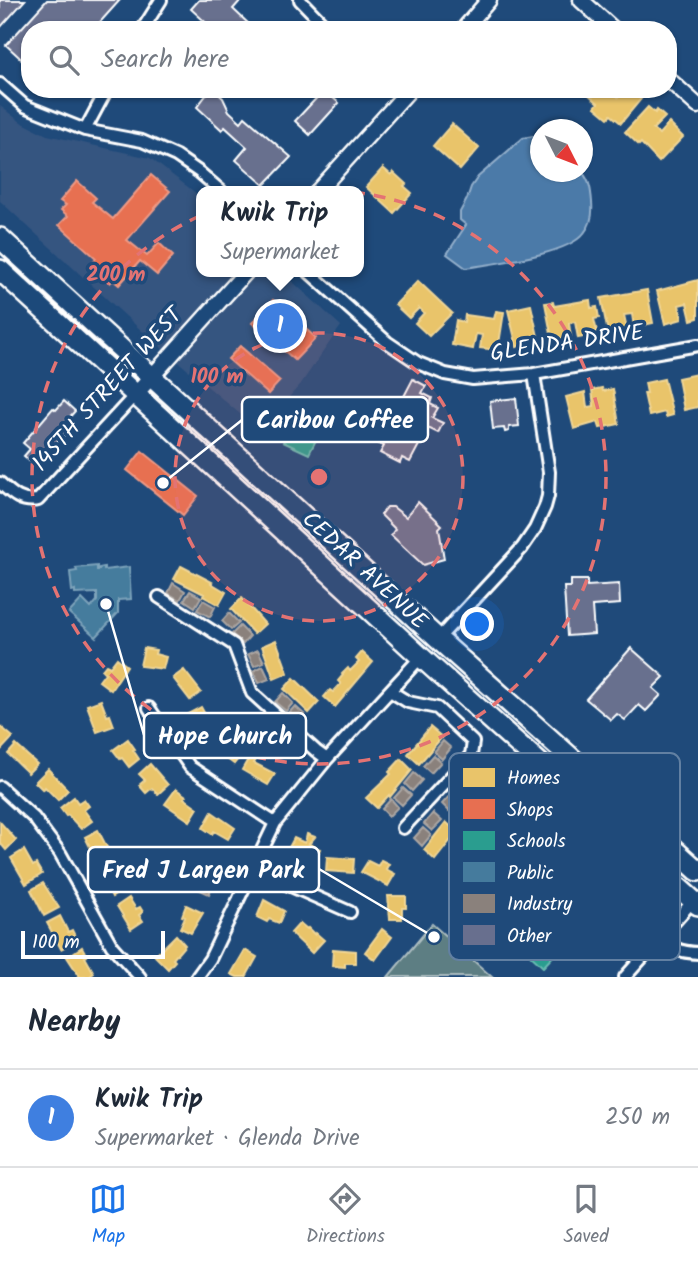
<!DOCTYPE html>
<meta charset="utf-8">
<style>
:root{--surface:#fff;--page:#f6f6f7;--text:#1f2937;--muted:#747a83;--line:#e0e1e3;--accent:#1a73e8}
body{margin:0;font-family:Kalam,sans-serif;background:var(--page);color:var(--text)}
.compass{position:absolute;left:530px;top:119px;width:63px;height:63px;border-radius:50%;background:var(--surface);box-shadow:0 2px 5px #0004;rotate:132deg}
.scale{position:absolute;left:21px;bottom:18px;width:144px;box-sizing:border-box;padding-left:7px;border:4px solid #fff;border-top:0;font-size:19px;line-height:24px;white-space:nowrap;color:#fff;-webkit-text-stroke:5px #1f4a7a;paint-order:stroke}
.you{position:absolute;left:478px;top:625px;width:24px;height:24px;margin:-18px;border:5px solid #fff;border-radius:50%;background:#1a73e8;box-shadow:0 0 0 10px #1a73e833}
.badge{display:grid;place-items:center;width:46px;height:46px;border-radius:50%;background:var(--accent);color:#fff;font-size:23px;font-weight:700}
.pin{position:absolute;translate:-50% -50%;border:4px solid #fff;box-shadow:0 2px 7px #0006}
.popup{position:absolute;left:196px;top:186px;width:168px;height:91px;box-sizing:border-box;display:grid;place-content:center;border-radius:14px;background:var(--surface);filter:drop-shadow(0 2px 5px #0005);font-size:23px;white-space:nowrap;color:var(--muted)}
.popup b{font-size:26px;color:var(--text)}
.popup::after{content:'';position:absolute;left:50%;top:100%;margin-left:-14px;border:14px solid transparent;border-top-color:var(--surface)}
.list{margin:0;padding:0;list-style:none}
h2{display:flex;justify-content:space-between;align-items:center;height:91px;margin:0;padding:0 28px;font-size:30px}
h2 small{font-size:23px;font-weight:400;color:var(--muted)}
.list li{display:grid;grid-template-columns:46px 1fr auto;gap:21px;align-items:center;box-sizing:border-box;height:98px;padding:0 28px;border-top:2px solid var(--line)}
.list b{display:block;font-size:26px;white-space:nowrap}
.list p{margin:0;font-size:23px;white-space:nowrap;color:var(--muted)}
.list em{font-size:23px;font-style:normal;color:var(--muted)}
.icon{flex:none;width:38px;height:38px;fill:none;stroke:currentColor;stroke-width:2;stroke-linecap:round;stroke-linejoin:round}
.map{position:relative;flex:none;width:698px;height:977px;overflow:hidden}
.search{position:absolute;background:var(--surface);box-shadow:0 2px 5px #0004;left:21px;right:21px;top:21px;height:77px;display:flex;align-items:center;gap:18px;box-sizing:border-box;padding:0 24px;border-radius:28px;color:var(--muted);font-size:26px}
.sheet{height:189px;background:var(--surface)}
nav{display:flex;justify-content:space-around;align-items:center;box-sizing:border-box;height:98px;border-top:2px solid var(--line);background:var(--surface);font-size:19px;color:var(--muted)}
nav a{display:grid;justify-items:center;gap:4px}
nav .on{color:var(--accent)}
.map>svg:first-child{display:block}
</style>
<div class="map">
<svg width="698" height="977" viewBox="0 0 698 977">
<rect width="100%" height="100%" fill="#1f4a7a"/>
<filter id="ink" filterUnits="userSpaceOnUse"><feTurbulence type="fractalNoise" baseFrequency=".0143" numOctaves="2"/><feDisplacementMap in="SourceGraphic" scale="14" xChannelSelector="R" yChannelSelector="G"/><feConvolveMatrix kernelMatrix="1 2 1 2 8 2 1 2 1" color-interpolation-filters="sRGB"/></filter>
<g filter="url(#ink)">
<path fill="#355580" d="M0 106 21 122 47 135 150 158 201 197V272H282L341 326 300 385 259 430 143 332 0 201Z"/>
<path fill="#5d7e83" stroke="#aebec1" stroke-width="2" d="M432 924 492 977H388Z"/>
<path fill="#4b7aa8" stroke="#93afcb" stroke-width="2" d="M533 136H540V172H582C590 181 591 190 592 202 593 213 591 225 584 233 568 255 494 263 466 268L447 254 466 225 460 220V212L467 199 471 187 478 177 523 138Z"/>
<path fill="#e9c46a" stroke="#f0d697" stroke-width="2" d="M591 89H615L613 92 618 97 624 89H633L636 92 634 94 641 99 621 123 611 115 608 118 595 107 598 103 587 93Z
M648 107 655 113 657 110 665 117 653 129 659 134 669 123 683 137 659 162 641 143 639 145 625 132Z
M452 124 479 148 460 170 433 146Z
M383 168 391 175 393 172 406 184 404 186 412 193 394 213 366 187Z
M698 280V318L691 320 687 303 679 305 682 319 665 324 657 291Z
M418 281 452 313 429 336 415 323 424 313 419 308 409 318 395 305Z
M647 290 653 323 634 327 632 314 624 315 627 329 608 333 601 298Z
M590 300 591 308 597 307 599 318 594 319 597 332 588 333 589 336 578 338 575 322 569 323 571 338 561 340 560 337 552 339 545 303 553 302 554 306Z
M531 305 539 341 517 347 508 310Z
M496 311 504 312 498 350 480 348 482 335 476 334 473 349 452 345 456 320 464 322 465 315 494 319Z
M697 374 698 407 684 410 678 378Z
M664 379 673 415 666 417 665 412 649 416 644 393H647L645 383Z
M602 388 603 391 613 389 619 424 600 428 598 422 574 429 566 397 585 392 587 407 594 406 592 390Z
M181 566 212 582 211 583 226 592 219 605 203 596 204 594 174 579Z
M242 598 265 624 254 634 231 609Z
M276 640 288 673 274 679 262 646Z
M144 648 156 650 155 654 166 657 163 669 140 666Z
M362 652 373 662 335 707 324 697 330 690 333 692 341 684 338 681 343 675 342 674 348 668 350 671 359 662 356 659Z
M117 658 127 666 111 690 99 681 105 673 102 670 106 665 110 667Z
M184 670 201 692 190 700 173 678Z
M294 678 319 702 309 713 284 689Z
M101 700 107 716 110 715 114 726 97 732 87 705Z
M201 707 214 731 201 738 188 714Z
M0 726 13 737 1 750H0Z
M430 727 442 737 419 764 408 754Z
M218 738 226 743 229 739 234 743 232 746 242 754 234 764 211 747Z
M128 739 135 749 133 750 139 759 129 767 122 758 120 759 113 750Z
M16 745 37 764 28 773 8 754Z
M251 754 257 758 254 763 275 774 268 785 242 770Z
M401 759 412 770 390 797 389 795 377 808 366 798 391 774 389 772Z
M150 764 168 785 158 794 152 788 146 793 139 785 145 780 139 774Z
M48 769 68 790 58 800 45 787 43 790 35 782Z
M487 777 499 787 479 811 477 810 463 826 452 816 474 793 473 792Z
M176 789 186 796 184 798 198 808 190 821 165 804Z
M74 797 78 803 84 799 89 806 84 810 92 821 81 829 68 815 66 816 60 808Z
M212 812 235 828 228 839 214 831 212 834 203 828Z
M0 822 16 840 6 850 0 843Z
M446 822 457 832 435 860 424 850Z
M98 830 112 857 95 865 90 855 93 853 85 837Z
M307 834 315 837 309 844 320 849 313 866 302 862 303 859 287 851 294 838 305 843Z
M24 850 33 866 36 864 42 874 26 884 11 858Z
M327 857 354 859 353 873 326 871Z
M381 860 389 864 386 869 395 874 388 886 361 872 368 861 378 866Z
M112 865 121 885 126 882 128 887 112 897 100 871Z
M43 883 59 908 44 916 31 890Z
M388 896H406V908H402V919H390Z
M129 898 136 909 140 907 143 912 139 915 143 921 131 929 117 906Z
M264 900 284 911 279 923 269 919 267 922 257 917Z
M186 905 203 913 191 933 180 928 185 917 182 916Z
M60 916 68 932 72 930 77 940 61 949 47 923Z
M300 923 307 929 308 928 315 935 316 933 324 940 312 953 291 933Z
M382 929 392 937 375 960 365 952Z
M176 935 185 945 173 959 175 961 168 969 155 956Z
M82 947 87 956 85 957 94 973 89 977H80L67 957Z
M333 949 356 951V963H345V967L332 966Z
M245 950 257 957 246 977H237L231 974Z"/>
<path fill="#e76f51" stroke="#ee9a85" stroke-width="2" d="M151 175 170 191 127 240 147 256 159 243 173 256 157 275 140 261 119 285 113 280 110 283 97 272 100 269 92 263 96 258 59 225 68 216 61 210 66 205 60 201 77 181 96 198 92 202 113 219Z
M273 300 316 338 295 360 252 323Z
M240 346 280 381 268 394 228 359Z
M142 451 198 496 183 515 127 470Z"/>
<path fill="#2a9d8f" stroke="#6abab1" stroke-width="2" d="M298 411 324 424 309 454 283 442Z
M540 895 541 905 563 904 570 896 579 904 584 901 591 907 587 915 589 917 571 936 576 943 570 949 562 945 560 947 562 949 560 952 558 951 543 967 529 954 534 948V942L530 938 534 935 533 929H511L510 918 505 913V904H514V896Z"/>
<path fill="#457b9d" stroke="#7da3ba" stroke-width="2" d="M97 566V570H99V568L104 567V570L129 567 131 599 118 600V613L96 637 69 613 82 599 91 608 97 601V593L75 594V590L72 591 70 572 77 571 76 568Z"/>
<path fill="#8a817c" stroke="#ada7a3" stroke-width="2" d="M173 583 185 591 180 600 168 593Z
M190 591 201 597 195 607 184 600Z
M203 600 215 607 210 617 197 610Z
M229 613 239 623 231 630 222 621Z
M240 626 250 636 243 644 232 634Z
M258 650 264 662 254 666 248 654Z
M263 666 269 679 259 683 253 671Z
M283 693 293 703 286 711 275 702Z
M295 706 305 715 297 723 288 714Z
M443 741 451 748 442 759 434 752Z
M433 755 441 762 431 773 423 766Z
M474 768 483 775 471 788 463 781Z
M414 773 422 780 412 791 405 784Z
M403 788 411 795 402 805 394 798Z
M454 791 461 798 449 811 442 804Z
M391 799 398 807 389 816 382 809Z
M433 813 442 821 432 831 424 824Z
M423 828 431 835 422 846 414 838Z
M208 863 220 869 209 894 198 889Z"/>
<path fill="#686f8e" stroke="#fff" stroke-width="2" d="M0 0H25L0 28Z
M47 0H120L93 30H30V67L6 45Z
M199 0H241L233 9 252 27 250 30H214L191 9Z
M211 89H213L223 98 229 111 241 122 245 117 291 157 264 185 236 160 247 147 225 127 222 130 197 107Z
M324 90 339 103 310 135 295 121Z
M413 379 426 386 422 393 432 398 430 404 438 408 432 418 443 423 438 433 428 428 410 462 402 458 400 463 380 453 384 446 379 444Z
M516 398 519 426 509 427V431L505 432 504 428 493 429 490 401Z
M64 401 75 411 67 420 73 425 36 466 24 456 30 449 23 443 53 408 56 410Z
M418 502 442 525 439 528 444 559 423 565 391 535 395 529 381 515 387 507H393L406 517Z
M571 580H587V586L619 584 620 604 592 606 594 634 567 636 564 587H571Z
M631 648 664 677 653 688 661 695 646 711 639 705 625 720 617 714 611 720 586 699Z"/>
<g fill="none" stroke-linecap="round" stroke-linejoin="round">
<g stroke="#fff" stroke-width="16">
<path id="street" d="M300 0 329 30
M142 30 161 0
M0 84 25 106 85 130 142 141 176 156 199 172 221 191
M395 89 403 96
M85 130 107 89
M309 272 387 342 418 363 445 374 473 379 534 374 698 345
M0 483C12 494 21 503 38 500L136 394
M159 597 234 645 252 693 316 751 327 759
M438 639 522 548 535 529 545 507 548 496 549 472 534 374
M390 691 408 702 437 708 473 742 471 755 403 828
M149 708 190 767 275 823
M0 787 34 818 60 853 112 946 140 977
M252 869 350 912
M661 937C674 950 680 952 698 953
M197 977 210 959 275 823 327 759 421 657
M625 977 693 901"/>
</g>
<g stroke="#fff" stroke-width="19">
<path id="secondary" d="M581 0 614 30
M463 30 489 0
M668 79 698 106
M318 191 410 89
M136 394 246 272"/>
</g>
<g stroke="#fff" stroke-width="24">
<path id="highway" d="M0 238 438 639 698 871
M0 270 421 657 698 905"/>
</g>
<use href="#street" stroke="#1f4a7a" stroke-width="10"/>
<use href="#secondary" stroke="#1f4a7a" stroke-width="14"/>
<use href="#highway" stroke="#1f4a7a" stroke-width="19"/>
</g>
</g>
<circle cx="319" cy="477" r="144" fill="#e47373" fill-opacity=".12"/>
<g fill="none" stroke="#e47373" stroke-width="3.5" stroke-dasharray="12 9">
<circle cx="319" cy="477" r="144"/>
<circle cx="319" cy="477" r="287"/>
</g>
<g text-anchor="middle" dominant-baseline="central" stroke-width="7" stroke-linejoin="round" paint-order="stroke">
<g font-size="23" fill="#fff" stroke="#1f4a7a">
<text transform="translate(567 344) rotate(-8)">GLENDA DRIVE</text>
<text transform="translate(108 390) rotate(-48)">145TH STREET WEST</text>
<text transform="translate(364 571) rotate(43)">CEDAR AVENUE</text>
</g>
</g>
<rect x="449" y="753" width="231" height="207" rx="10" fill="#1f4a7a" stroke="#6280a2" stroke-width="2"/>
<rect x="463" y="768" width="32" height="19" fill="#e9c46a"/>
<rect x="463" y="799" width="32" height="20" fill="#e76f51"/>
<rect x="463" y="831" width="32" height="19" fill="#2a9d8f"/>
<rect x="463" y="862" width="32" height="20" fill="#457b9d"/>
<rect x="463" y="894" width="32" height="19" fill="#8a817c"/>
<rect x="463" y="925" width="32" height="20" fill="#686f8e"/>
<g font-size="19" fill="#fff">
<text x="507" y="784">Homes</text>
<text x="507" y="816">Shops</text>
<text x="507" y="847">Schools</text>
<text x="507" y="879">Public</text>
<text x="507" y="910">Industry</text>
<text x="507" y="942">Other</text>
</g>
<circle cx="319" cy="477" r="10" fill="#e47373" stroke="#1f4a7a" stroke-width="3.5"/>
<g font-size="21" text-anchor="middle" font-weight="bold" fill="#e47373" stroke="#1f4a7a" stroke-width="7" stroke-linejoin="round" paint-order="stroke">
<text x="116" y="281">200 m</text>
<text x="217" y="383">100 m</text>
</g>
<path fill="none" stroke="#fff" stroke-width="2.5" d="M163 483L242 420M106 604L144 735M434 937L319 869"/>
<g fill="#fff" stroke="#1f4a7a" stroke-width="2.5">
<circle cx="163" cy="483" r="7"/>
<circle cx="106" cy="604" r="7"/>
<circle cx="434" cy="937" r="7"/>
</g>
<g fill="#1f4a7a" stroke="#fff" stroke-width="2.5">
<rect x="242" y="397" width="186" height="45" rx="7"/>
<rect x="144" y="713" width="162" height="45" rx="7"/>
<rect x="88" y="847" width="231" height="45" rx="7"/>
</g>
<g font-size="24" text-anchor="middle" font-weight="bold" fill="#fff">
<text x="335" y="428">Caribou Coffee</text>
<text x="225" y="744">Hope Church</text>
<text x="203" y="878">Fred J Largen Park</text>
</g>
</svg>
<svg class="compass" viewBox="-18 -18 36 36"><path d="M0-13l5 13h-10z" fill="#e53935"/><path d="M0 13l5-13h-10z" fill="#747a83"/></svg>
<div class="scale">100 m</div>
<div class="you"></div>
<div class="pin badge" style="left:280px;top:326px;background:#3f7fe0">1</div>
<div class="popup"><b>Kwik Trip</b>Supermarket</div>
<div class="search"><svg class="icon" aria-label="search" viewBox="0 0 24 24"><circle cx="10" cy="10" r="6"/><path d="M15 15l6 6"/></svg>Search here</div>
</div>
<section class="sheet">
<h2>Nearby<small></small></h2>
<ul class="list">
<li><span class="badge" style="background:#3f7fe0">1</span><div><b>Kwik Trip</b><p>Supermarket · Glenda Drive</p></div><em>250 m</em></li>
</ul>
</section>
<nav>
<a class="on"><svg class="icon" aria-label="map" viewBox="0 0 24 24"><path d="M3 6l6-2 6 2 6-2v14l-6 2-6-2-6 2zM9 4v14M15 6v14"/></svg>Map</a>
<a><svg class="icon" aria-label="directions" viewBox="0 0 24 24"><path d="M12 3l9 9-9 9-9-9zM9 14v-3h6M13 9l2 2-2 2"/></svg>Directions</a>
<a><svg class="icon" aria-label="saved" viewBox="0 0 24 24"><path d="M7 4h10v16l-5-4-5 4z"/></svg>Saved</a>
</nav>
